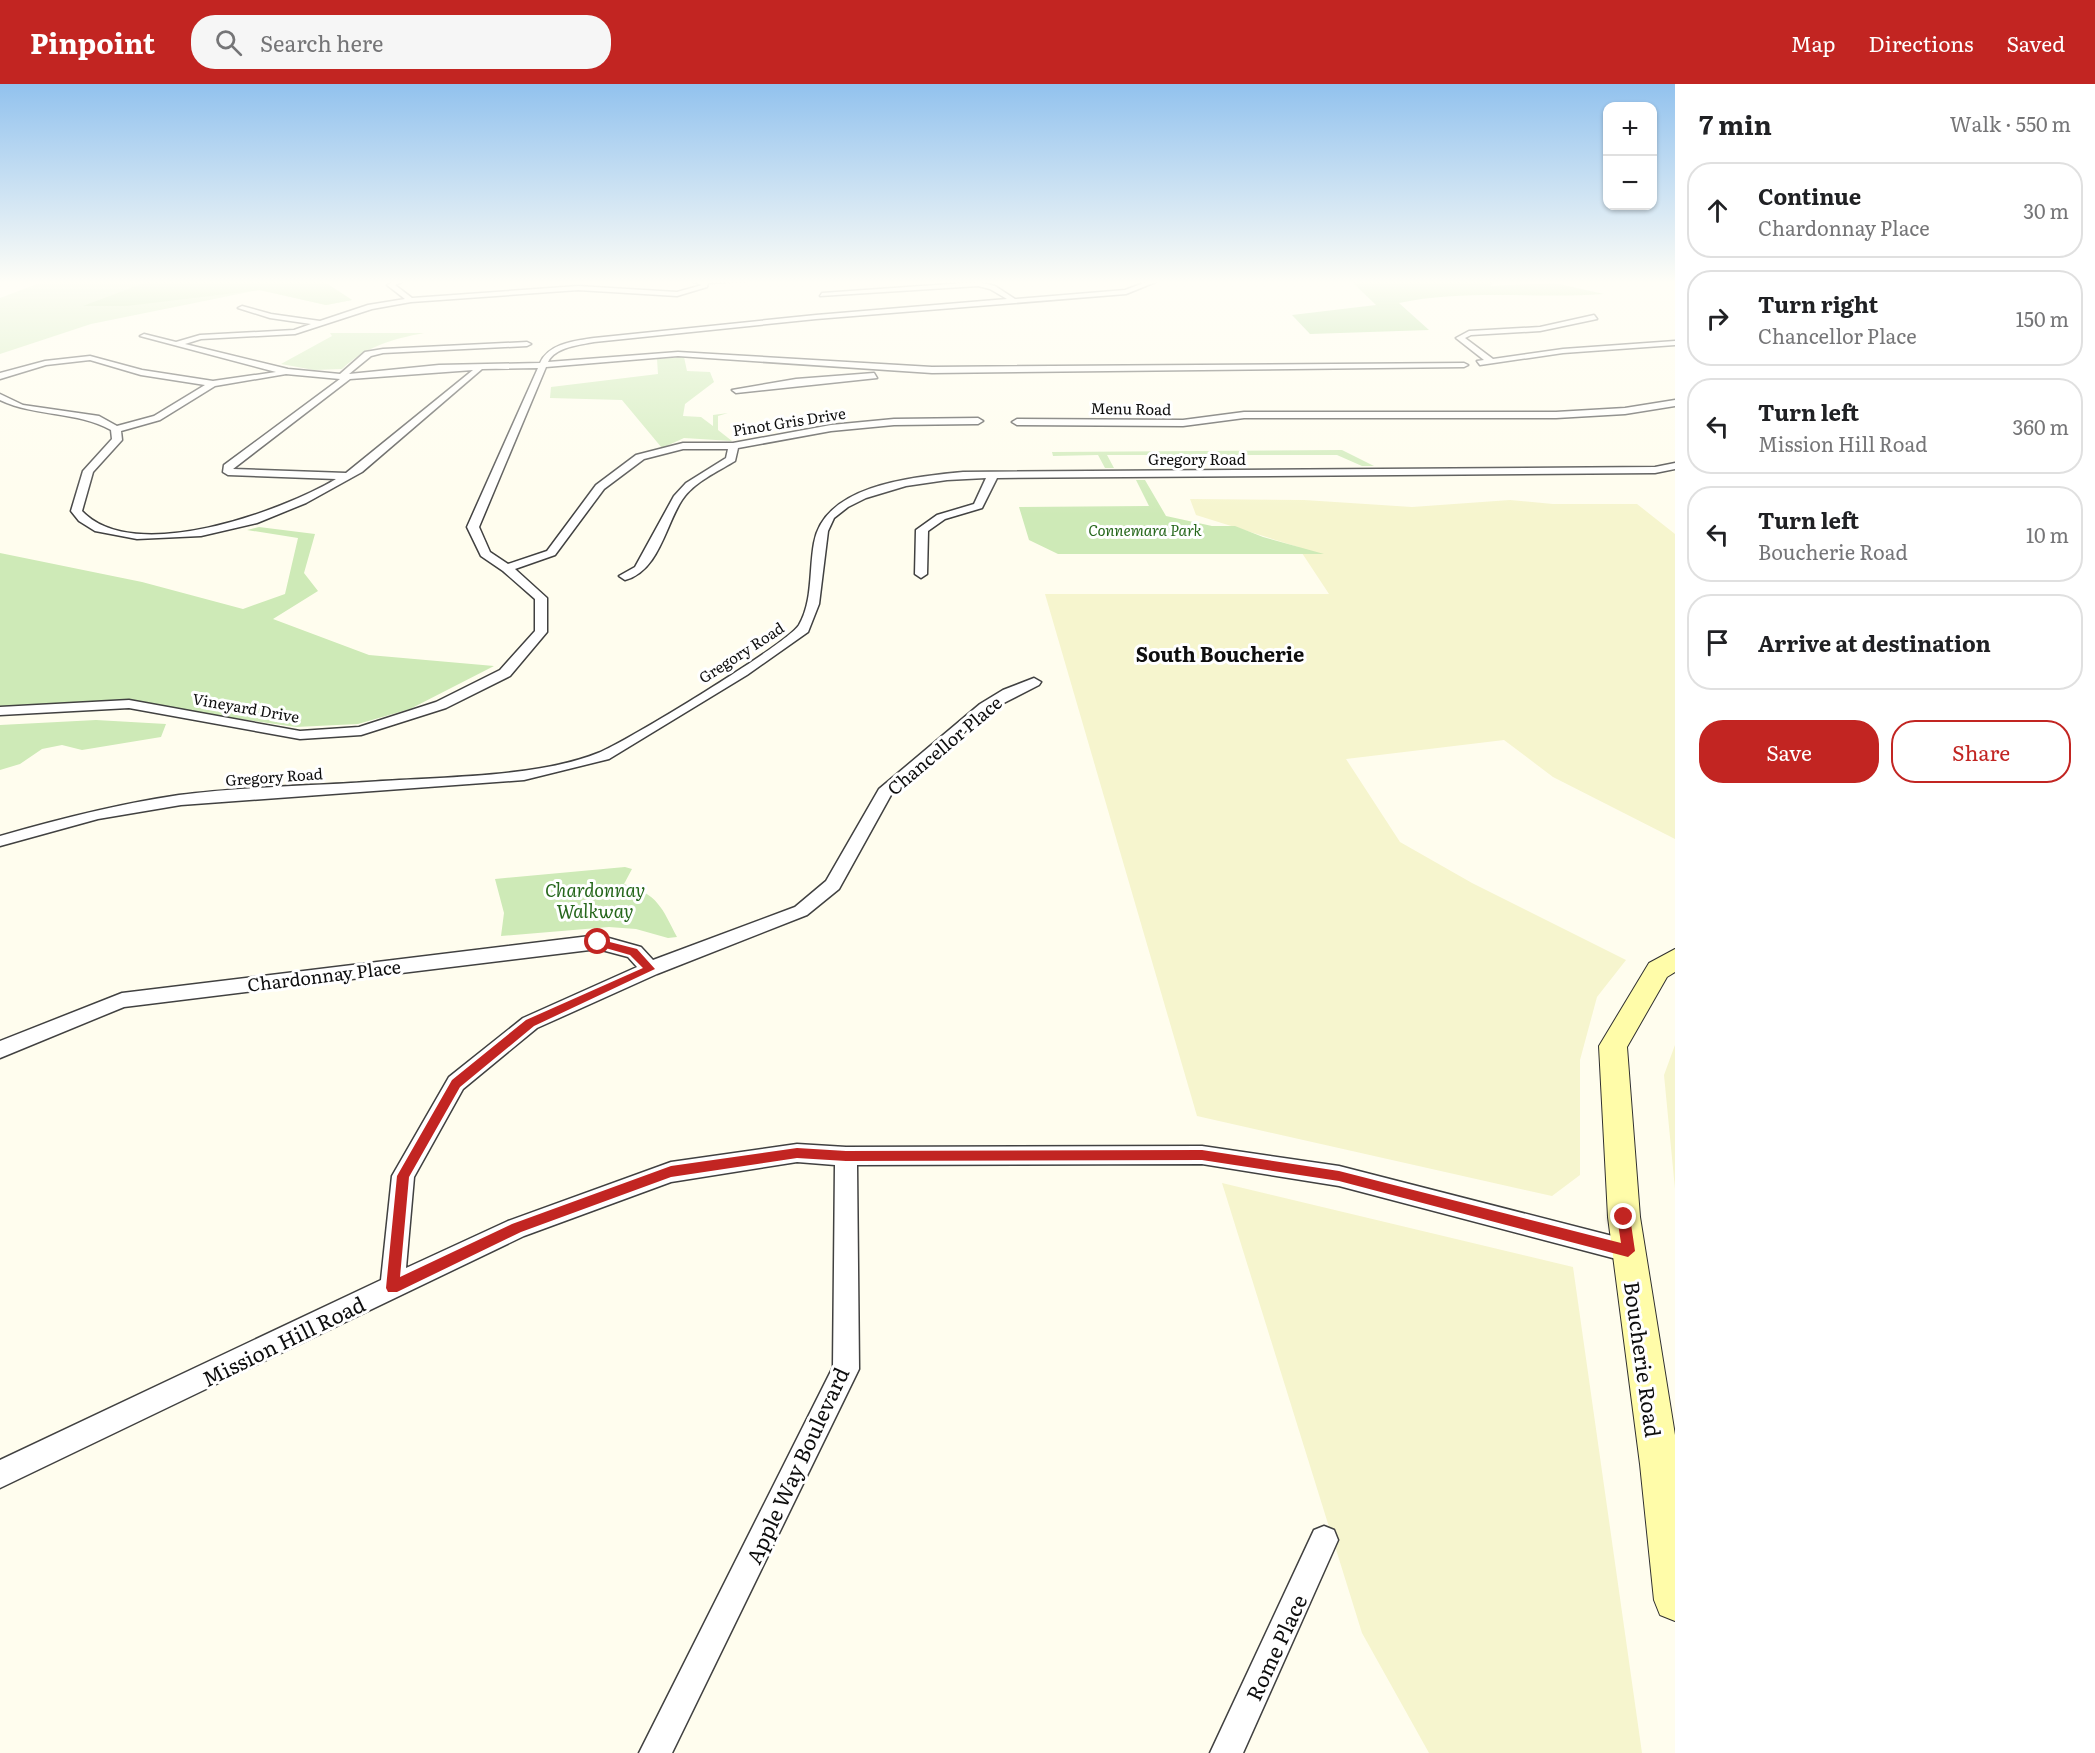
<!DOCTYPE html>
<meta charset="utf-8">
<style>
:root{--surface:#fff;--page:#f6f6f6;--text:#202124;--muted:#757577;--line:#e0e0e0;--accent:#c22522}
body{margin:0;font-family:Literata,serif;background:var(--page);color:var(--text)}
.controls{position:absolute;right:18px;top:18px;display:grid;overflow:hidden;border-radius:12px;box-shadow:0 2px 4px #0004}
.controls button{width:54px;height:54px;display:grid;place-items:center;padding:0;border:0;border-bottom:2px solid var(--line);background:var(--surface);color:var(--text);font:30px sans-serif}
.stop{position:absolute;width:18px;height:18px;margin:-14px;border:4px solid #c22522;border-radius:50%;background:#fff}
.stop.end{background:#c22522;border-color:#fff;box-shadow:0 2px 6px #0008}
.list{margin:0;padding:0;list-style:none}
h2{display:flex;justify-content:space-between;align-items:center;height:78px;margin:0;padding:0 24px;font-size:26px}
h2 small{font-size:20px;font-weight:400;color:var(--muted)}
.list li{display:grid;grid-template-columns:39px 1fr auto;gap:18px;align-items:center;box-sizing:border-box;height:96px;margin:0 12px 12px;padding:0 12px;border:2px solid var(--line);border-radius:24px}
.list b{display:block;font-size:22px;white-space:nowrap}
.list p{margin:0;font-size:20px;white-space:nowrap;color:var(--muted)}
.list em{font-size:20px;font-style:normal;color:var(--muted)}
.actions{display:flex;gap:12px;padding:18px 24px}
.actions a{flex:1;padding:14px 0;border:2px solid var(--accent);border-radius:24px;text-align:center;font-size:21px;color:var(--accent)}
.actions .main{background:var(--accent);color:#fff}
.icon{flex:none;width:33px;height:33px;fill:none;stroke:currentColor;stroke-width:2;stroke-linecap:round;stroke-linejoin:round}
.map{position:relative;flex:none;width:1675px;height:1669px;overflow:hidden}
header{display:flex;align-items:center;gap:36px;box-sizing:border-box;height:84px;padding:0 30px;background:var(--accent);color:#fff}
header strong{font-size:28px}
nav{display:flex;gap:33px;margin-inline-start:auto;font-size:21px}
.search{width:420px;height:54px;background:var(--page);display:flex;align-items:center;gap:15px;box-sizing:border-box;padding:0 21px;border-radius:24px;color:var(--muted);font-size:22px}
main{display:flex}
aside{flex:1;background:var(--surface)}
.map>svg:first-child{display:block}
</style>
<header>
<strong>Pinpoint</strong>
<div class="search"><svg class="icon" aria-label="search" viewBox="0 0 24 24"><circle cx="10" cy="10" r="6"/><path d="M15 15l6 6"/></svg>Search here</div>
<nav><a>Map</a><a>Directions</a><a>Saved</a></nav>
</header>
<main>
<div class="map">
<svg width="1675" height="1669" viewBox="0 0 1675 1669">
<rect width="100%" height="100%" fill="#fffdee"/>
<path fill="#f6f5ce" d="M1190 415 1304 416 1412 423 1510 416 1553 420H1637L1675 450V755L1553 693 1504 656 1346 675 1400 758 1472 799 1626 876 1597 913 1580 976V1091L1552 1112 1197 1032 1045 510H1329L1298 463 1196 431Z
M1675 961V1105L1664 991Z
M1222 1099 1573 1183 1642 1669H1429L1362 1549Z"/>
<path fill="#ceeab7" d="M45 197H323L352 216 326 221 259 206 91 240 0 270V214Z
M330 249H424C392 255 365 263 342 285L314 286 281 280 332 252Z
M684 273 687 287 710 288 714 298 685 320 683 332 701 333 713 342V331L728 329 718 332V346L732 357 684 354 662 364 622 316 550 314 551 303 658 290 657 275Z
M1342 366 1374 382H1362L1337 371H1107L1114 384H1105L1098 371 1053 372 1052 368Z
M1136 396H1145L1166 432 1212 442H1235L1263 453 1324 470H1058L1029 456 1019 423 1149 422Z
M259 443 315 450 304 489 318 507 273 535 369 571 494 582 410 625 358 640 296 643 114 617 0 623V469L142 498 243 525 285 510 298 454 247 446Z
M96 636 166 640 161 653 82 666 62 661 42 665 20 680 0 686V641Z
M625 783 632 785 624 800C658 810 662 824 677 853L668 854 636 845 609 843 501 852 504 829 495 795Z"/>
<path fill="#b0dc96" d="M139 197H323L352 216 326 221 260 206 127 222H83L144 199Z
M1351 197H1496L1490 202 1554 199 1604 210C1536 215 1466 205 1399 219L1429 246 1310 250 1292 231 1376 221Z"/>
<g fill="none" stroke-linecap="round" stroke-linejoin="round">
<g stroke="#414141" stroke-width="3">
<path id="street" d="M395 197H404L395 201 412 214 578 202 677 208 702 201 692 197H744L708 199 707 203 677 212 578 206 411 218 372 225 295 250 201 255 185 260 288 285 340 290 365 268 383 265 527 258 531 260 527 262 383 269 371 272 349 290 439 281 540 279C549 259 575 257 594 254L816 231 1007 215 990 205 978 202 820 212 822 209 978 198 995 202 1015 215 1125 206 1149 197H1158L1126 210 816 235 594 258C580 261 555 263 548 278L678 268 932 283 1464 279 1468 281 1464 283 932 289 678 272 546 283 479 443 490 468 508 480 547 467 596 401 636 371 683 359H733L831 341 894 335 978 334 983 337 978 340 894 341 831 347 738 364 735 377C717 388 694 398 682 416 665 442 659 487 625 496L619 492 635 483 674 412 686 399 726 374 728 365H683L644 375 604 405 555 471 515 485 547 514V548L510 592 446 624 361 651 300 655 129 624 0 631V623L129 616 300 647 359 643 436 618 500 586 535 547V515L503 487 481 472 467 443 538 284 482 285 362 388 306 419 257 439 201 452 137 455 95 447 79 437 71 427 83 387 112 355 111 346C77 327 36 333 0 316V310L23 321 99 332 117 342 154 332 205 301 141 291 90 276 46 281 0 295V289L45 277 90 272 142 286 213 297 276 288 140 252 144 250 176 258 200 251 294 246 311 240 270 234 238 224 242 222 271 230 320 237 368 221 405 215 387 201ZM473 286 346 389 233 385 350 295ZM286 290 340 295 224 381 223 388 228 391 336 395C282 427 134 482 82 427L93 388 122 356 121 347 160 336 215 302Z
M1594 231 1597 235 1540 247 1471 251 1465 254 1493 275 1563 265 1675 257V261L1563 269 1480 281 1477 277 1484 276 1456 254 1469 247 1540 243Z
M874 289 877 294 736 309 732 306 796 295Z
M1675 316V322L1625 330 1556 334H1244L1183 342 1017 341 1012 338 1017 335 1183 336 1244 328H1556L1625 324Z
M1675 379V385L1655 389 997 394 982 424 945 435 928 447 927 490 921 494 915 490 916 446 937 431 974 420 986 394 947 396 906 402 866 414 848 423 834 434 828 447 819 520 808 548 747 591 609 675 524 696 181 721 98 735 0 762V752C59 735 118 720 179 711 241 703 305 702 367 698 435 693 536 694 598 669 626 658 787 560 799 541 813 517 809 486 814 459 824 400 915 393 963 388L1655 383Z
M1034 594 1041 598 1039 601 990 626 891 711 839 805 807 831 657 890 537 944 463 1005 414 1093 406 1184 508 1137 671 1078 797 1060 846 1063 1202 1062 1339 1082 1628 1156 1636 1159 1640 1167 1636 1175 1628 1178 1339 1102 1202 1080 857 1081 859 1285 672 1669H639L833 1283 835 1081 797 1078 671 1098 524 1152 0 1404V1376L381 1196 392 1092 449 993 523 934 637 883 628 873 598 865 124 923 0 974V957L122 909 598 851 641 863 653 876 795 823 826 797 879 705 980 620 1003 606Z
M1324 1442 1334 1446 1338 1456 1243 1669H1210L1314 1446Z"/>
</g>
<g stroke="#303030" stroke-width="2">
<path id="secondary" d="M1675 865V888L1667 893 1627 963 1640 1133 1675 1351V1537L1660 1531 1654 1516 1640 1380 1608 1133 1599 962 1649 879Z"/>
</g>
<use href="#street" fill="#fff" fill-rule="evenodd"/>
<use href="#secondary" fill="#fffca9" fill-rule="evenodd"/>
</g>
<linearGradient id="sky" x2="0" y2="1"><stop stop-color="#92c2ee"/><stop offset="0.46" stop-color="#fffef7"/><stop offset="1" stop-color="#fffef7" stop-opacity="0"/></linearGradient>
<rect width="1675" height="431" fill="url(#sky)"/>
<path fill="#c22522" d="M598 855 637 865 655 885 534 942 460 1003 409 1093 400 1193 512 1140 671 1082 797 1064 846 1067 1202 1066 1339 1087 1621 1159 1617 1133 1624 1128 1630 1133 1635 1167 1628 1173 1339 1097 1202 1076 846 1077 797 1074 671 1093 521 1148 397 1208H388L386 1204 397 1092 452 996 526 936 643 884 630 871 595 861V856Z"/>
<g text-anchor="middle" dominant-baseline="central" stroke-width="6" stroke-linejoin="round" paint-order="stroke">
<g font-size="15" fill="#0e0e0e" stroke="#fff">
<text transform="translate(1131 324) rotate(1)">Menu Road</text>
<text transform="translate(789 337) rotate(-9)">Pinot Gris Drive</text>
<text x="1197" y="374">Gregory Road</text>
<text transform="translate(741 568) rotate(-33)">Gregory Road</text>
<text transform="translate(246 623) rotate(10)">Vineyard Drive</text>
<text transform="translate(274 692) rotate(-4)">Gregory Road</text>
</g>
<g font-size="15" font-style="italic" fill="#26671c" stroke="#fff">
<text x="1145" y="445">Connemara Park</text>
</g>
<g font-size="18" fill="#0e0e0e" stroke="#fff">
<text transform="translate(944 661) rotate(-40)">Chancellor Place</text>
<text transform="translate(324 891) rotate(-7)">Chardonnay Place</text>
</g>
<g font-size="18" font-style="italic" fill="#26671c" stroke="#fff">
<text x="595" y="805">Chardonnay<tspan x="595" dy="21">Walkway</tspan></text>
</g>
<g font-size="20" font-weight="bold" fill="#0e0e0e" stroke="#fff">
<text x="1220" y="569">South Boucherie</text>
</g>
<g font-size="21" fill="#0e0e0e" stroke="#fff">
<text transform="translate(283 1256) rotate(-26)">Mission Hill Road</text>
<text transform="translate(1644 1275) rotate(82)">Boucherie Road</text>
<text transform="translate(796 1381) rotate(-65)">Apple Way Boulevard</text>
<text transform="translate(1275 1563) rotate(-65)">Rome Place</text>
</g>
</g>
</svg>
<div class="controls">
<button>+</button>
<button>−</button>
</div>
<div class="stop" style="left:598px;top:858px"></div>
<div class="stop end" style="left:1624px;top:1133px"></div>
</div>
<aside>
<h2>7 min<small>Walk · 550 m</small></h2>
<ul class="list">
<li><svg class="icon" aria-label="ahead" viewBox="0 0 24 24"><path d="M12 20V5M6 11l6-6 6 6"/></svg><div><b>Continue</b><p>Chardonnay Place</p></div><em>30 m</em></li>
<li><svg class="icon" aria-label="right" viewBox="0 0 24 24"><path d="M7 20v-9h11M14 6l5 5-5 5"/></svg><div><b>Turn right</b><p>Chancellor Place</p></div><em>150 m</em></li>
<li><svg class="icon" aria-label="left" viewBox="0 0 24 24"><path d="M17 20v-9H6M10 6l-5 5 5 5"/></svg><div><b>Turn left</b><p>Mission Hill Road</p></div><em>360 m</em></li>
<li><svg class="icon" aria-label="left" viewBox="0 0 24 24"><path d="M17 20v-9H6M10 6l-5 5 5 5"/></svg><div><b>Turn left</b><p>Boucherie Road</p></div><em>10 m</em></li>
<li><svg class="icon" aria-label="arrive" viewBox="0 0 24 24"><path d="M6 21V4h12l-3 4 3 4H6"/></svg><div><b>Arrive at destination</b></div></li>
</ul>
<div class="actions"><a class="main">Save</a><a>Share</a></div>
</aside>
</main>
